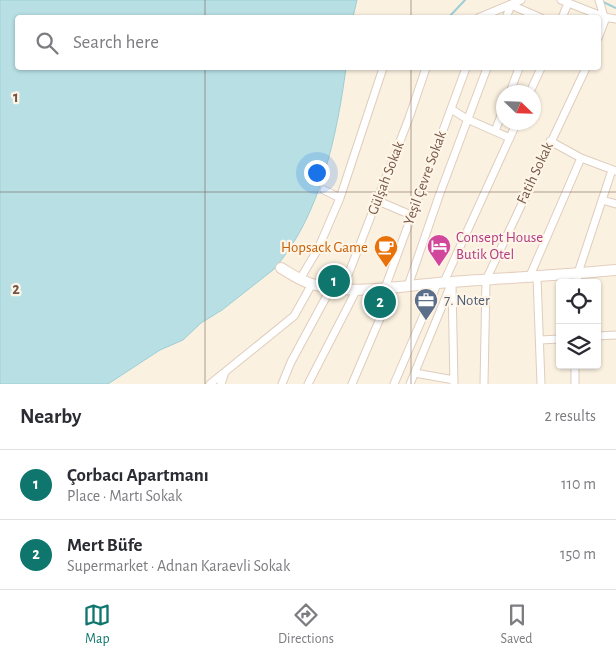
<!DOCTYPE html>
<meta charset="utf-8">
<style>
:root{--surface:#fff;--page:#f7f7f7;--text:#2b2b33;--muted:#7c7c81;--line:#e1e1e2;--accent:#0f766e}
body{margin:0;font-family:"Alegreya Sans",sans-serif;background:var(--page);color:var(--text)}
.controls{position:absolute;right:15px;bottom:15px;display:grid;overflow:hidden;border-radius:5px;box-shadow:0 1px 4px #0004}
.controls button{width:45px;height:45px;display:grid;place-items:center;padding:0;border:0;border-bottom:1px solid var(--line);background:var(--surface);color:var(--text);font:25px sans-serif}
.compass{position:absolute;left:496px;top:85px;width:45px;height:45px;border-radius:50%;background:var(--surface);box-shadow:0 1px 4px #0004;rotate:113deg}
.you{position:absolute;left:316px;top:172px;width:18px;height:18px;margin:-12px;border:4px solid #fff;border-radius:50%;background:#1a73e8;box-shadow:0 0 0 8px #1a73e833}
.badge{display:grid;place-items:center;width:32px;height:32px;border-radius:50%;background:var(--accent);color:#fff;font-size:16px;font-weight:700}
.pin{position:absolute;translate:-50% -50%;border:2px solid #fff;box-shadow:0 1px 5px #0006}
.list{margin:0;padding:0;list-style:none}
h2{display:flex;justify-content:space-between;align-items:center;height:65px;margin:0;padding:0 20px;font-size:21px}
h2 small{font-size:16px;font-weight:400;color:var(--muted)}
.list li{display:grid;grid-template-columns:32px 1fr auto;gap:15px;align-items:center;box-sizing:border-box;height:70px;padding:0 20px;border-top:1px solid var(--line)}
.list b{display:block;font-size:19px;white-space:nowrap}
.list p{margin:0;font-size:16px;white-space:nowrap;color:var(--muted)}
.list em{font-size:16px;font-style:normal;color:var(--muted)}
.icon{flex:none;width:28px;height:28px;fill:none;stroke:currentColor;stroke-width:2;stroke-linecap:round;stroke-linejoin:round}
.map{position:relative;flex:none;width:616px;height:384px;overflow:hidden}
.search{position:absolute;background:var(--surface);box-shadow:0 1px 4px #0004;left:15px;right:15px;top:15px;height:55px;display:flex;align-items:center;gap:12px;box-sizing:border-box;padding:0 18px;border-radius:5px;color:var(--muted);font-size:19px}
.sheet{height:205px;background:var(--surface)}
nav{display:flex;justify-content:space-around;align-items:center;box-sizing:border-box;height:70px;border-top:1px solid var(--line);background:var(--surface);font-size:14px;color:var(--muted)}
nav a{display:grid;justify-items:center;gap:2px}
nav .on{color:var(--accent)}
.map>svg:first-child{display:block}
</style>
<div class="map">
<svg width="616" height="384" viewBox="0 0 616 384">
<rect width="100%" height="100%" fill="#fbf1e1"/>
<path fill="#b7dfe4" stroke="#9dced5" d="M0 0H357L353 17 18 18V68H346C337 135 320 218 273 270L222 310 201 323 183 340 160 350 108 384H0Z"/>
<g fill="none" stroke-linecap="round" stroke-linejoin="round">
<path stroke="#9dced5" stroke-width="2" d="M601 1 616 8
M448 18 465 0"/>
<g stroke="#dfcdbe" stroke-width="9">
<path id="street" d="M561 0 604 17 616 19
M478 18 521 0
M506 18 511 5 541 18
M562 18 568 3
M598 38 605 20 599 0
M510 92 519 68
M530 92 541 68
M451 109 467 119 510 138
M495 131 504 108
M550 141 581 158 616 171
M324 190 340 198
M602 200 616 204
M378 201 411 215
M537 277 541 384
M529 278 581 158
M300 279 318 249 340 198 383 68
M444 282 517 122
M577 283 578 273 612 170
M452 284 454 384
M408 286 439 196 487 68
M343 288 409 118 426 68
M385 288 466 68
M597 336 616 335
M540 340 560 339
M415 373 454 380
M210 384 294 316 312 284
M221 384 225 372
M282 384 291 362 331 288
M308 384 357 289
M352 384 393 288
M394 384 438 282
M410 384 452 282
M484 384 486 280 586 68
M575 384V365"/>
</g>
<g stroke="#e4cebc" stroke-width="12">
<path id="secondary" d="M281 268C291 274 301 281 312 284 353 297 409 284 452 282 507 278 561 275 616 270"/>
</g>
<use href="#street" stroke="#fff" stroke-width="7"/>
<use href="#secondary" stroke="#fff" stroke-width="10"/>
</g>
<path fill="none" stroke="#725749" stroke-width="1" stroke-opacity="0.55" d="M205 0V18M411 0V18M205 68V384M411 68V384M0 192H616"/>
<defs>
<g id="hotel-pin" transform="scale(1.25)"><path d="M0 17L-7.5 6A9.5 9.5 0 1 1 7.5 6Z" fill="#d1479c" stroke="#fff5e7"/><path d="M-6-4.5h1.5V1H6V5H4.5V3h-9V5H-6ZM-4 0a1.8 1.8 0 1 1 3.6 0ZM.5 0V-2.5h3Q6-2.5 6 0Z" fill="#fff"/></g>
<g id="cafe-pin" transform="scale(1.25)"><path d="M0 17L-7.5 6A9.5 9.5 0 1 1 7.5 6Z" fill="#e8710a" stroke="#fff5e7"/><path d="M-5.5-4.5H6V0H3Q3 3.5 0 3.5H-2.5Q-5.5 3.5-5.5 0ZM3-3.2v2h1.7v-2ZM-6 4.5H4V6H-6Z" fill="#fff"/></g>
<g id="office-pin" transform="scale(1.25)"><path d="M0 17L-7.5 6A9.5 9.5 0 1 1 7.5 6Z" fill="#5c6f8a" stroke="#fff5e7"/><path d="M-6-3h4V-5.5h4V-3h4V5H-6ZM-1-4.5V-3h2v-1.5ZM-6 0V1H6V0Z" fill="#fff"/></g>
</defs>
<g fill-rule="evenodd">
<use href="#hotel-pin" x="439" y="246"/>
<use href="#cafe-pin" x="386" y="247"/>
<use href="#office-pin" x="426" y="300"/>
</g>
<g text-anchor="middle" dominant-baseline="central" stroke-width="4.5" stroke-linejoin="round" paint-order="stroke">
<g font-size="15" fill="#725749" stroke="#fff5e7">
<text transform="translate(535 173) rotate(-65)">Fatih Sokak</text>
<text transform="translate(386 178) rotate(-69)">Gülşah Sokak</text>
<text transform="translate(425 178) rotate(-70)">Yeşil Çevre Sokak</text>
</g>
<g font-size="15" fill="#b23c85" stroke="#fff5e7" text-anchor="start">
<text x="456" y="237">Consept House<tspan x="456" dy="17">Butik Otel</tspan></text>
</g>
<g font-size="15" fill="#c56008" stroke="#fff5e7" text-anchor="end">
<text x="368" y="247">Hopsack Game</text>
</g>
<g font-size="15" fill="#4e5e75" stroke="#fff5e7" text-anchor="start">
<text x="444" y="300">7. Noter</text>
</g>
</g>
<g font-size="16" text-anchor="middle" font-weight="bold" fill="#725749" stroke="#fff5e7" stroke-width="4.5" stroke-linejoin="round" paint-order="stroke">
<text x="16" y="102">1</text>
<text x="16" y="294">2</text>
</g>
</svg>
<div class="controls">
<button><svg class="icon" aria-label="locate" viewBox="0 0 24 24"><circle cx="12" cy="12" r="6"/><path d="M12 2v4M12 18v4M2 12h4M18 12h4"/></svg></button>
<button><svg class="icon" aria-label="layers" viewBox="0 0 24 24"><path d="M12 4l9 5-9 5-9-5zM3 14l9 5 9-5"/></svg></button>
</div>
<svg class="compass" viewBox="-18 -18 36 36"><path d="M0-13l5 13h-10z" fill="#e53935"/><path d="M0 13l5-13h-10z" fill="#7c7c81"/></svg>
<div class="you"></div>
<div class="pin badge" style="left:334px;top:281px">1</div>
<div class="pin badge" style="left:380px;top:302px">2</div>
<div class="search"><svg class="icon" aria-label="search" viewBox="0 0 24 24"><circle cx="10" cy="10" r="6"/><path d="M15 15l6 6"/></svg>Search here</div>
</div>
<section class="sheet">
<h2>Nearby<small>2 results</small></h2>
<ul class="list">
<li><span class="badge">1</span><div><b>Çorbacı Apartmanı</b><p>Place · Martı Sokak</p></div><em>110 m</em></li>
<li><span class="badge">2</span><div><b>Mert Büfe</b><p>Supermarket · Adnan Karaevli Sokak</p></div><em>150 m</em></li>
</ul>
</section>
<nav>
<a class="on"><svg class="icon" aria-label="map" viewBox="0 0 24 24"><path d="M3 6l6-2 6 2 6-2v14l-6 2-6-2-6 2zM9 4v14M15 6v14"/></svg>Map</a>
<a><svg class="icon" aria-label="directions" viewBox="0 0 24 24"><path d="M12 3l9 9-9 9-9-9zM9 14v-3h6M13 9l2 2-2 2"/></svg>Directions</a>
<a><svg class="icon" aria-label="saved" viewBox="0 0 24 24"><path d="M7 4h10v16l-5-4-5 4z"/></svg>Saved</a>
</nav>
